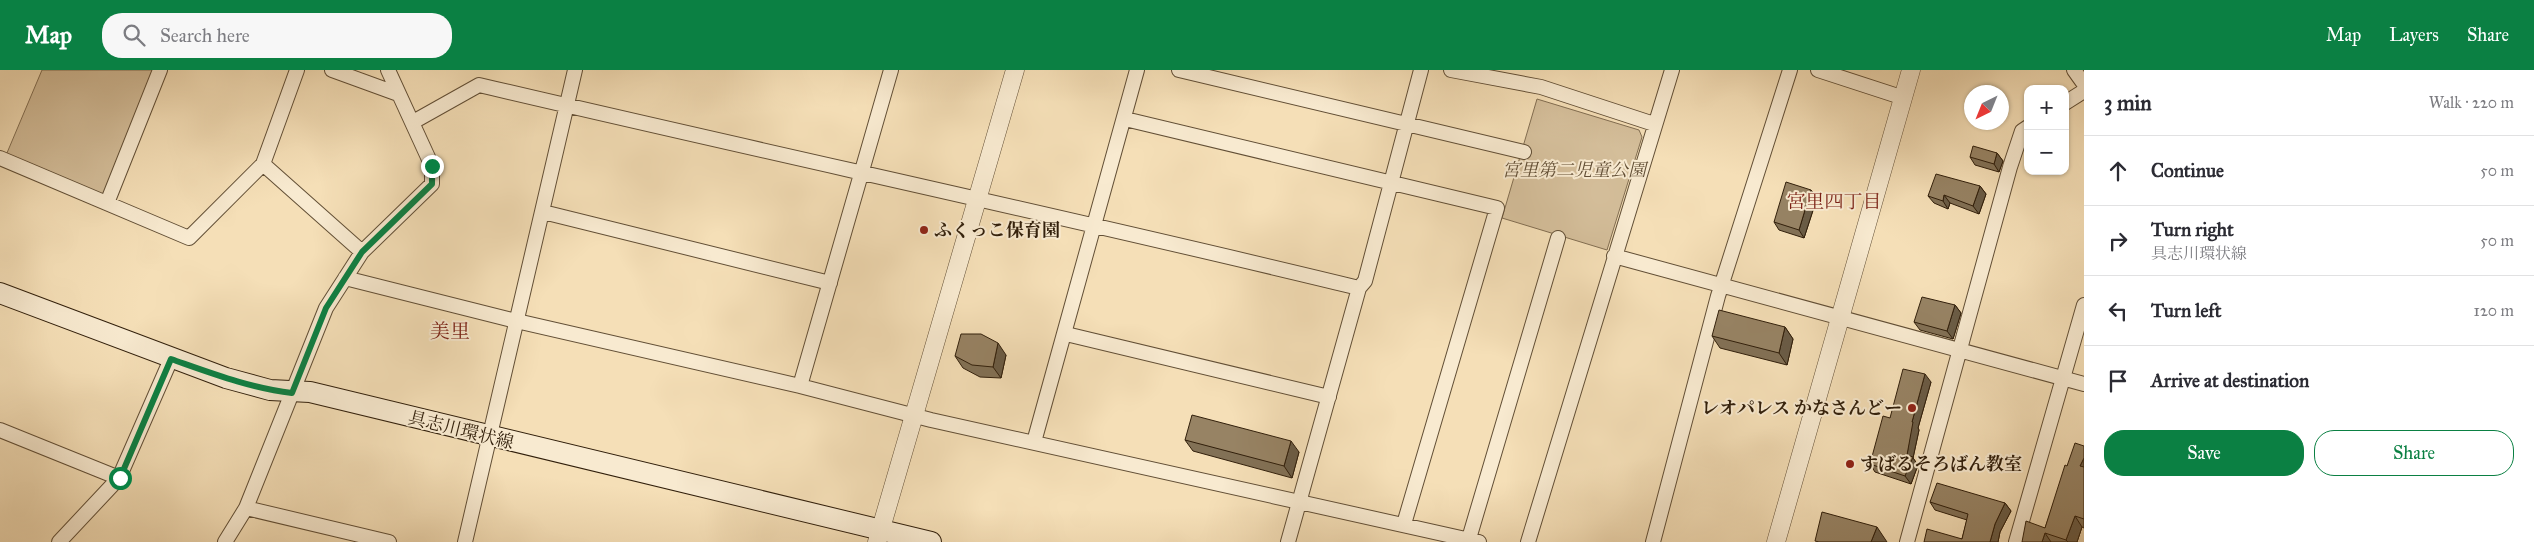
<!DOCTYPE html>
<meta charset="utf-8">
<style>
:root{--surface:#fff;--page:#f7f7f7;--text:#2b2b33;--muted:#7c7c81;--line:#e1e1e2;--accent:#0b8043}
body{margin:0;font-family:"IM FELL Great Primer","Noto Serif JP",serif;background:var(--page);color:var(--text)}
.controls{position:absolute;right:15px;top:15px;display:grid;overflow:hidden;border-radius:10px;box-shadow:0 1px 4px #0004}
.controls button{width:45px;height:45px;display:grid;place-items:center;padding:0;border:0;border-bottom:1px solid var(--line);background:var(--surface);color:var(--text);font:25px sans-serif}
.compass{position:absolute;left:1964px;top:15px;width:45px;height:45px;border-radius:50%;background:var(--surface);box-shadow:0 1px 4px #0004;rotate:223deg}
.stop{position:absolute;width:15px;height:15px;margin:-11px;border:4px solid #0b8043;border-radius:50%;background:#fff}
.stop.end{background:#0b8043;border-color:#fff;box-shadow:0 1px 5px #0008}
.list{margin:0;padding:0;list-style:none}
h2{display:flex;justify-content:space-between;align-items:center;height:65px;margin:0;padding:0 20px;font-size:21px}
h2 small{font-size:16px;font-weight:400;color:var(--muted)}
.list li{display:grid;grid-template-columns:32px 1fr auto;gap:15px;align-items:center;box-sizing:border-box;height:70px;padding:0 20px;border-top:1px solid var(--line)}
.list b{display:block;font-size:19px;white-space:nowrap}
.list p{margin:0;font-size:16px;white-space:nowrap;color:var(--muted)}
.list em{font-size:16px;font-style:normal;color:var(--muted)}
.actions{display:flex;gap:10px;padding:15px 20px}
.actions a{flex:1;padding:11px 0;border:1px solid var(--accent);border-radius:20px;text-align:center;font-size:18px;color:var(--accent)}
.actions .main{background:var(--accent);color:#fff}
.icon{flex:none;width:28px;height:28px;fill:none;stroke:currentColor;stroke-width:2;stroke-linecap:round;stroke-linejoin:round}
.map{position:relative;flex:none;width:2084px;height:472px;overflow:hidden}
header{display:flex;align-items:center;gap:30px;box-sizing:border-box;height:70px;padding:0 25px;background:var(--accent);color:#fff}
header strong{font-size:24px}
nav{display:flex;gap:28px;margin-inline-start:auto;font-size:18px}
.search{width:350px;height:45px;background:var(--page);display:flex;align-items:center;gap:12px;box-sizing:border-box;padding:0 18px;border-radius:20px;color:var(--muted);font-size:19px}
main{display:flex}
aside{flex:1;background:var(--surface)}
.map>svg:first-child{display:block}
</style>
<header>
<strong>Map</strong>
<div class="search"><svg class="icon" aria-label="search" viewBox="0 0 24 24"><circle cx="10" cy="10" r="6"/><path d="M15 15l6 6"/></svg>Search here</div>
<nav><a>Map</a><a>Layers</a><a>Share</a></nav>
</header>
<main>
<div class="map">
<svg width="2084" height="472" viewBox="0 0 2084 472">
<rect width="100%" height="100%" fill="#f5dfb7"/>
<filter id="stains"><feTurbulence type="fractalNoise" baseFrequency=".004" numOctaves="4"/><feColorMatrix values="0 0 0 0 .2 0 0 0 0 .09 0 0 0 0 .02 0 0 0 .5 -.17"/></filter>
<radialGradient id="worn" r=".72"><stop offset=".6" stop-color="#630" stop-opacity="0"/><stop offset="1" stop-color="#630" stop-opacity=".3"/></radialGradient>
<path fill="#d4be9a" stroke="#826e52" d="M42 0H160L107 133 4 90Z
M1537 29 1639 60 1642 67 1607 180 1502 148Z"/>
<g fill="none" stroke-linecap="round" stroke-linejoin="round">
<g stroke="#624f36" stroke-width="16">
<path id="minor" d="M332 0 398 24
M1179 0 1524 82
M1451 0 1541 17 1654 54
M1818 0 1904 28
M2074 0 2084 14
M2065 33 2084 21
M1125 49 1497 138 1404 454
M413 52 479 15C772 84 1067 147 1359 218
M0 88 189 168 263 94 297 0
M263 94 362 182
M107 133 160 0
M543 142 830 213
M1614 186 2084 314
M345 208 508 249 800 316 891 0
M1066 264 1329 327
M800 316 931 350 1479 472
M0 360 119 408
M1034 372 1137 0
M246 438 389 472
M59 472 119 408 171 289
M225 472 246 438 326 238 362 182 432 114V96L388 0
M465 472 575 0
M1288 472 1359 218 1365 211 1421 0
M1468 472 1558 168
M1528 472 1672 0
M1653 472 1718 226 1790 0
M1907 472 2010 97 2022 61 2028 57
M2016 472 2084 235"/>
</g>
<g stroke="#624f36" stroke-width="19">
<path id="tertiary" d="M877 472 1015 0
M1776 472 1911 0"/>
</g>
<g stroke="#311f0b" stroke-width="22">
<path id="secondary" d="M0 223 226 308 270 320 310 322 931 472"/>
</g>
<use href="#minor" stroke="#f8ead0" stroke-width="14"/>
<use href="#tertiary" stroke="#f8ead0" stroke-width="18"/>
<use href="#secondary" stroke="#f8ead0" stroke-width="20"/>
</g>
<path fill="#827156" stroke="#311f0b" d="M1997 83 2003 91 1999 102 1975 95 1970 87Z
M1980 116 1986 124 1979 144 1950 133 1948 139 1934 133 1928 126Z
M1811 120 1817 128 1804 168 1779 160 1774 152Z
M1955 235 1961 243 1953 269 1920 260 1914 252Z
M1785 257 1793 269 1787 295 1720 278 1712 266Z
M1006 285 1001 308 980 307 963 298 955 286Z
M1931 312 1918 358 1919 360 1913 388 1918 395 1911 414 1875 402 1870 394 1890 348Z
M1185 370 1299 382 1292 408 1193 381Z
M2084 376V458L2082 457 2077 472H2022L2045 458 2067 396Z
M1930 432 2005 433 2011 441 2000 462 1998 472H1924L1962 469 1967 450 1935 440Z"/>
<path fill="#6a5c46" stroke="#311f0b" d="M1997 83 2003 91 1999 102 1994 94Z
M1980 116 1986 124 1979 144 1973 136Z
M1811 120 1817 128 1804 168 1799 160Z
M1944 125 1950 133 1948 139 1943 131Z
M1955 235 1961 243 1953 269 1947 261Z
M1785 257 1793 269 1787 295 1779 283Z
M998 273 1006 285 1001 308 993 297Z
M1925 304 1931 312 1918 358 1919 360 1913 388 1918 395 1911 414 1905 406 1907 385 1912 352Z
M1291 371 1299 382 1292 408 1284 396Z
M2084 388V402L2080 396Z
M2005 433 2011 441 2000 462 1998 472H1990L1995 454Z
M2075 446 2082 457 2077 472H2068L2066 470Z
M1877 457 1887 472H1871Z
M2045 463 2051 472H2042Z"/>
<path fill="#978364" stroke="#311f0b" d="M1973 76 1997 83 1994 94 1970 87Z
M1936 104 1980 116 1973 136 1944 125 1943 131 1928 126Z
M1786 112 1811 120 1799 160 1774 152Z
M1922 227 1955 235 1947 261 1914 252Z
M1719 240 1785 257 1779 283 1712 266Z
M961 264H981L998 273 993 297 972 295 955 286Z
M1903 299 1925 304 1912 352H1913L1907 385 1913 387 1905 406 1870 394 1883 346 1890 348Z
M1192 345 1291 371 1284 396 1185 370Z
M2075 373 2084 376V388L2080 396 2084 397V449L2075 446 2066 470 2045 463 2042 472H2022L2026 451 2045 458 2065 395 2067 396Z
M1937 413 2005 433 1995 454 1990 472H1924L1927 459 1962 469 1968 444 1930 432Z
M1822 442 1877 457 1871 472H1819L1815 471Z"/>
<g fill="none" stroke-linecap="round" stroke-linejoin="round">
<path stroke="#0b8043" stroke-width="6" d="M120 408 171 289C211 303 250 318 292 323L326 238 362 182 432 114V96"/>
</g>
<g fill="#8f2418" stroke="#f8ead0" stroke-width="2">
<circle cx="924" cy="160" r="5"/>
<circle cx="1912" cy="338" r="5"/>
<circle cx="1850" cy="394" r="5"/>
</g>
<g text-anchor="middle" dominant-baseline="central" stroke-width="4" stroke-linejoin="round" paint-order="stroke">
<g font-size="18" font-style="italic" fill="#624f36" stroke="#f8ead0">
<text x="1574" y="100">宮里第二児童公園</text>
</g>
<g font-size="18" font-weight="bold" fill="#311f0b" stroke="#f8ead0" text-anchor="start">
<text x="934" y="160">ふくっこ保育園</text>
<text x="1902" y="338" text-anchor="end">レオパレス かなさんどー</text>
<text x="1860" y="394">すばるそろばん教室</text>
</g>
<g font-size="18" fill="#311f0b" stroke="#f8ead0">
<text transform="translate(461 360) rotate(14)">具志川環状線</text>
</g>
<g font-size="19" fill="#7a1f14" stroke="#f8ead0">
<text x="1834" y="131">宮里四丁目</text>
</g>
<g font-size="20" fill="#7a1f14" stroke="#f8ead0">
<text x="450" y="261">美里</text>
</g>
</g>
<rect width="100%" height="100%" filter="url(#stains)"/>
<rect width="100%" height="100%" fill="url(#worn)"/>
</svg>
<div class="controls">
<button>+</button>
<button>−</button>
</div>
<svg class="compass" viewBox="-18 -18 36 36"><path d="M0-13l5 13h-10z" fill="#e53935"/><path d="M0 13l5-13h-10z" fill="#7c7c81"/></svg>
<div class="stop" style="left:120px;top:408px"></div>
<div class="stop end" style="left:432px;top:96px"></div>
</div>
<aside>
<h2>3 min<small>Walk · 220 m</small></h2>
<ul class="list">
<li><svg class="icon" aria-label="ahead" viewBox="0 0 24 24"><path d="M12 20V5M6 11l6-6 6 6"/></svg><div><b>Continue</b></div><em>50 m</em></li>
<li><svg class="icon" aria-label="right" viewBox="0 0 24 24"><path d="M7 20v-9h11M14 6l5 5-5 5"/></svg><div><b>Turn right</b><p>具志川環状線</p></div><em>50 m</em></li>
<li><svg class="icon" aria-label="left" viewBox="0 0 24 24"><path d="M17 20v-9H6M10 6l-5 5 5 5"/></svg><div><b>Turn left</b></div><em>120 m</em></li>
<li><svg class="icon" aria-label="arrive" viewBox="0 0 24 24"><path d="M6 21V4h12l-3 4 3 4H6"/></svg><div><b>Arrive at destination</b></div></li>
</ul>
<div class="actions"><a class="main">Save</a><a>Share</a></div>
</aside>
</main>
